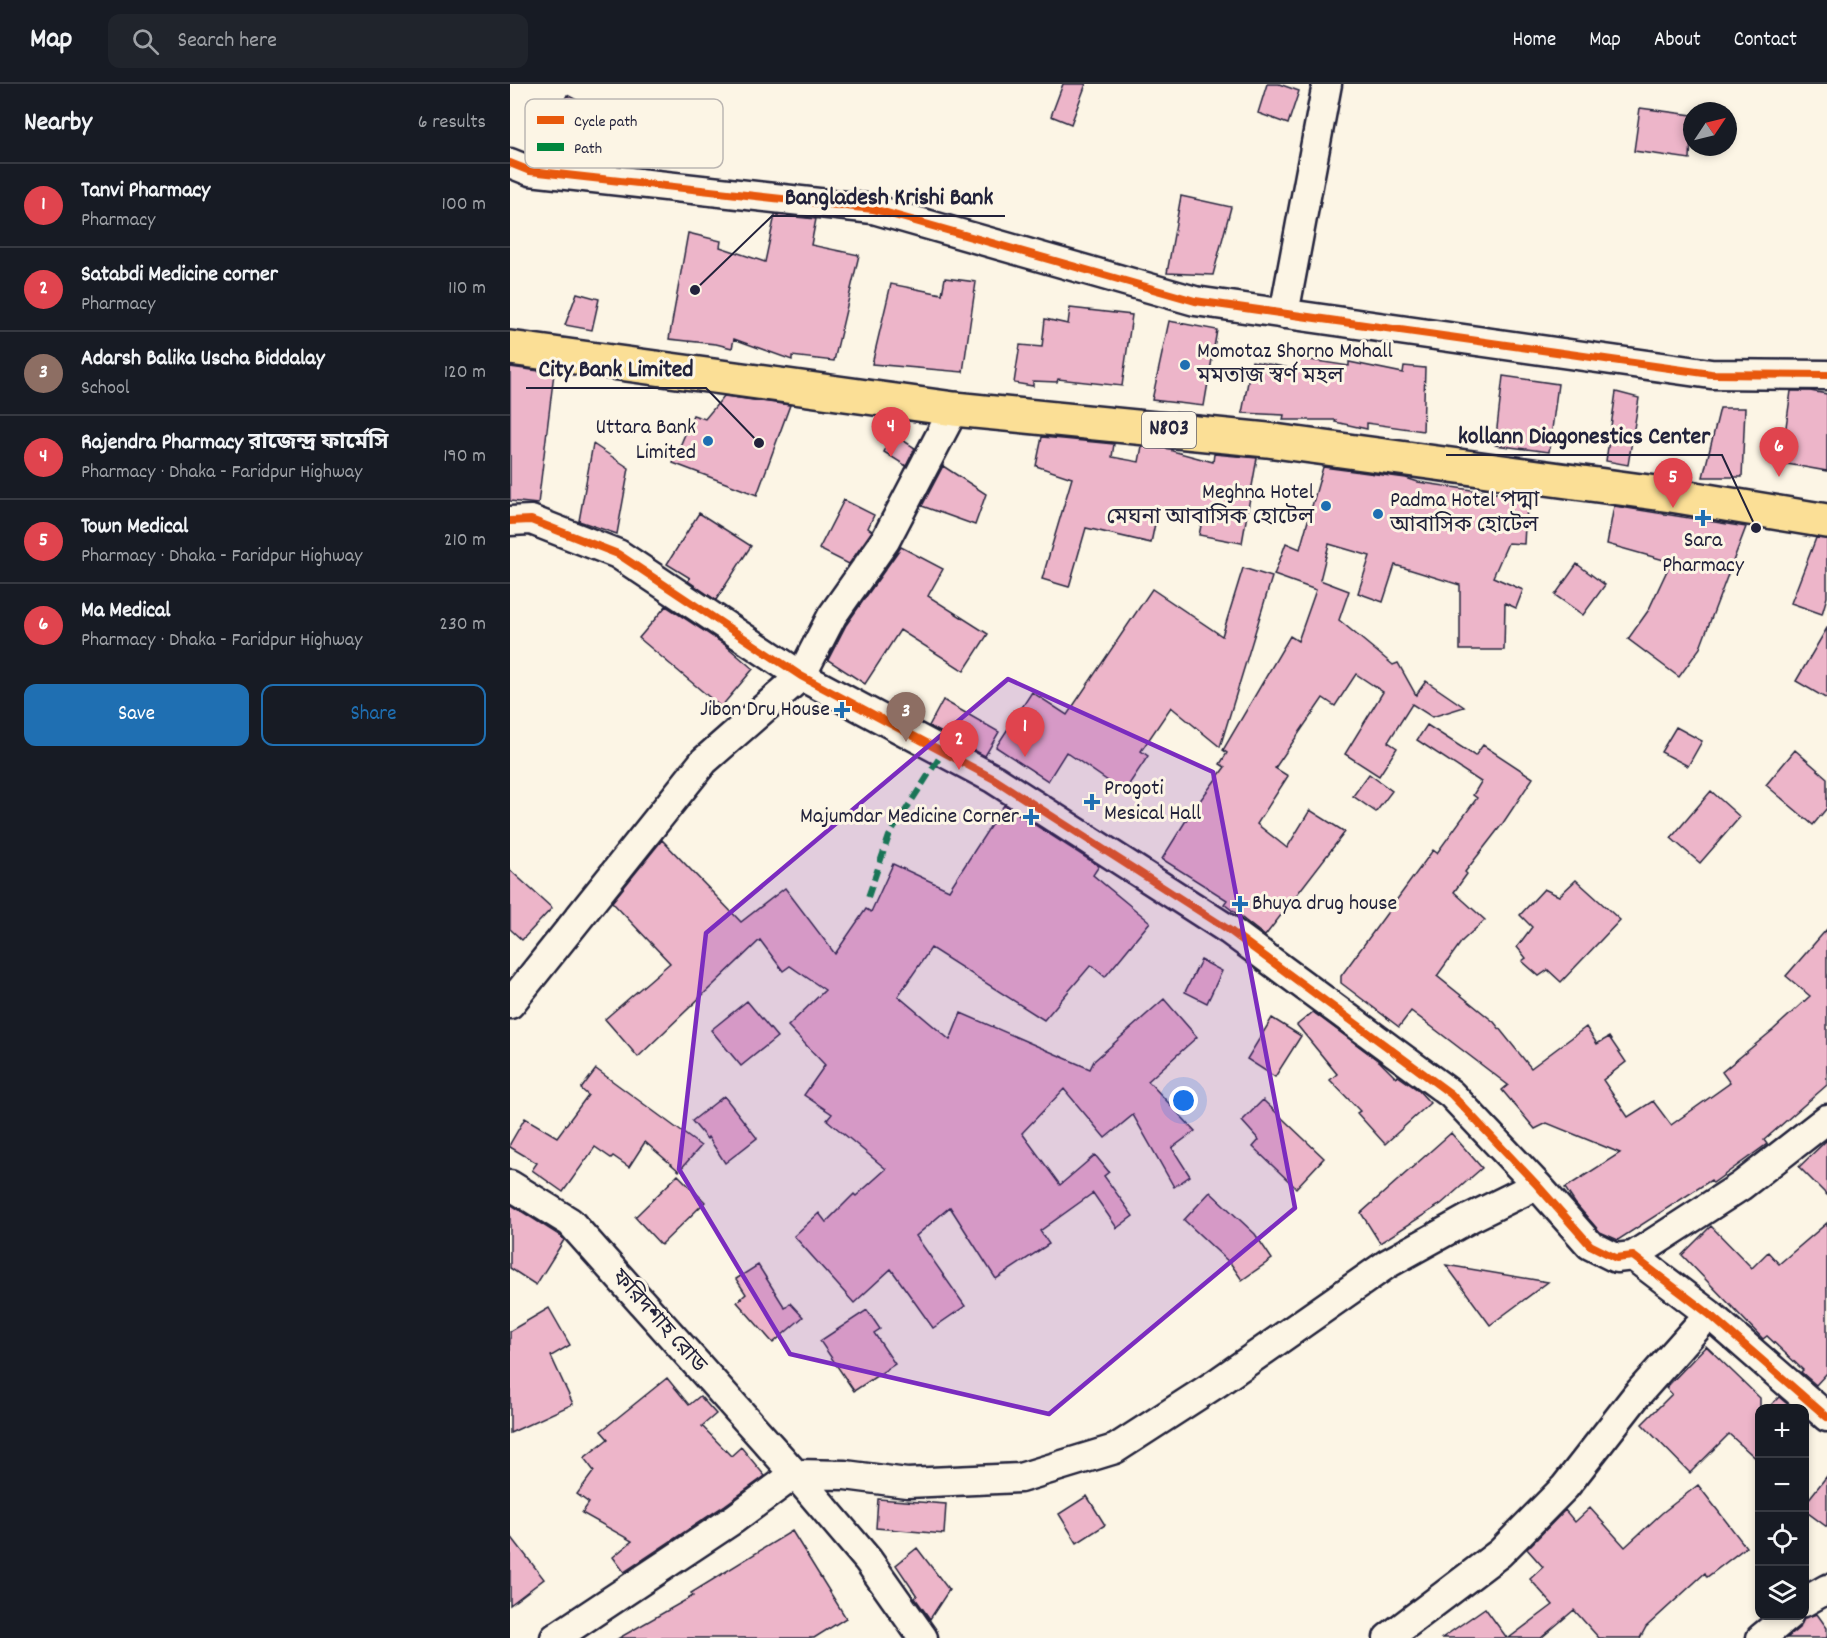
<!DOCTYPE html>
<meta charset="utf-8">
<style>
:root{--surface:#171b24;--page:#20242c;--text:#f1f3f6;--muted:#9ea1a6;--line:#363941;--accent:#1f6fb2}
body{margin:0;font-family:Dekko,"Noto Sans Bengali",sans-serif;background:var(--page);color:var(--text)}
.controls{position:absolute;right:18px;bottom:18px;display:grid;overflow:hidden;border-radius:12px;box-shadow:0 3px 9px #0003}
.controls button{width:54px;height:54px;display:grid;place-items:center;padding:0;border:0;border-bottom:2px solid var(--line);background:var(--surface);color:var(--text);font:30px sans-serif}
.compass{position:absolute;left:1173px;top:18px;width:54px;height:54px;border-radius:50%;background:var(--surface);box-shadow:0 3px 9px #0003;rotate:55deg}
.you{position:absolute;left:674px;top:1017px;width:21px;height:21px;margin:-15px;border:4px solid #fff;border-radius:50%;background:#1a73e8;box-shadow:0 0 0 9px #1a73e833}
.badge{display:grid;place-items:center;width:39px;height:39px;border-radius:50%;background:var(--accent);color:#fff;font-size:20px;font-weight:700}
.pin{position:absolute;translate:-50% -50px;filter:drop-shadow(0 2px 3px #0008)}
.pin::after{content:'';position:absolute;top:32px;width:21px;height:18px;background:inherit;clip-path:polygon(0 0,100% 0,50% 100%)}
.list{margin:0;padding:0;list-style:none}
h2{display:flex;justify-content:space-between;align-items:center;height:78px;margin:0;padding:0 24px;font-size:26px}
h2 small{font-size:20px;font-weight:400;color:var(--muted)}
.list li{display:grid;grid-template-columns:39px 1fr auto;gap:18px;align-items:center;box-sizing:border-box;height:84px;padding:0 24px;border-top:2px solid var(--line)}
.list b{display:block;font-size:22px;white-space:nowrap}
.list p{margin:0;font-size:20px;white-space:nowrap;color:var(--muted)}
.list em{font-size:20px;font-style:normal;color:var(--muted)}
.actions{display:flex;gap:12px;padding:18px 24px}
.actions a{flex:1;padding:14px 0;border:2px solid var(--accent);border-radius:12px;text-align:center;font-size:21px;color:var(--accent)}
.actions .main{background:var(--accent);color:#fff}
.icon{flex:none;width:33px;height:33px;fill:none;stroke:currentColor;stroke-width:2;stroke-linecap:round;stroke-linejoin:round}
.map{position:relative;flex:none;width:1317px;height:1554px;overflow:hidden}
header{display:flex;align-items:center;gap:36px;box-sizing:border-box;height:84px;padding:0 30px;background:var(--surface);border-bottom:2px solid var(--line)}
header strong{font-size:28px}
nav{display:flex;gap:33px;margin-inline-start:auto;font-size:21px}
.search{width:420px;height:54px;background:var(--page);display:flex;align-items:center;gap:15px;box-sizing:border-box;padding:0 21px;border-radius:12px;color:var(--muted);font-size:22px}
main{display:flex}
aside{flex:1;background:var(--surface)}
.map>svg:first-child{display:block}
</style>
<header>
<strong>Map</strong>
<div class="search"><svg class="icon" aria-label="search" viewBox="0 0 24 24"><circle cx="10" cy="10" r="6"/><path d="M15 15l6 6"/></svg>Search here</div>
<nav><a>Home</a><a>Map</a><a>About</a><a>Contact</a></nav>
</header>
<main>
<aside>
<h2>Nearby<small>6 results</small></h2>
<ul class="list">
<li><span class="badge" style="background:#e0444e">1</span><div><b>Tanvi Pharmacy</b><p>Pharmacy</p></div><em>100 m</em></li>
<li><span class="badge" style="background:#e0444e">2</span><div><b>Satabdi Medicine corner</b><p>Pharmacy</p></div><em>110 m</em></li>
<li><span class="badge" style="background:#8d6e63">3</span><div><b>Adarsh Balika Uscha Biddalay</b><p>School</p></div><em>120 m</em></li>
<li><span class="badge" style="background:#e0444e">4</span><div><b>Rajendra Pharmacy রাজেন্দ্র ফার্মেসি</b><p>Pharmacy · Dhaka - Faridpur Highway</p></div><em>190 m</em></li>
<li><span class="badge" style="background:#e0444e">5</span><div><b>Town Medical</b><p>Pharmacy · Dhaka - Faridpur Highway</p></div><em>210 m</em></li>
<li><span class="badge" style="background:#e0444e">6</span><div><b>Ma Medical</b><p>Pharmacy · Dhaka - Faridpur Highway</p></div><em>230 m</em></li>
</ul>
<div class="actions"><a class="main">Save</a><a>Share</a></div>
</aside>
<div class="map">
<svg width="1317" height="1554" viewBox="0 0 1317 1554">
<rect width="100%" height="100%" fill="#fcf5e5"/>
<filter id="ink" filterUnits="userSpaceOnUse"><feTurbulence type="fractalNoise" baseFrequency=".0167" numOctaves="2"/><feDisplacementMap in="SourceGraphic" scale="12" xChannelSelector="R" yChannelSelector="G"/><feConvolveMatrix kernelMatrix="1 2 1 2 8 2 1 2 1" color-interpolation-filters="sRGB"/></filter>
<g filter="url(#ink)">
<path fill="#edb5c9" stroke="#22223b" stroke-width="1.5" d="M553 0H576L561 40 541 32Z
M757 0H769L789 7 778 40 748 29Z
M57 11 84 25 60 73 33 59Z
M1130 24 1182 31 1180 75 1124 67Z
M671 112 721 123 703 191 657 189Z
M265 131 306 135 301 161 349 171 324 277 282 272V276L224 255 222 264 206 260 159 255 178 149 211 157 210 163 255 178Z
M435 194 466 198 453 288 362 280 381 200 432 210Z
M67 209 89 215 82 246 55 241Z
M560 224 622 231 612 302 548 295 547 298 523 297V302L504 299 510 261 532 263 535 235 558 240Z
M659 237 707 246 694 322 642 316Z
M787 274 839 282V278L893 289 894 282 915 284 913 347 857 339V345L825 338 826 336H773L774 331 732 329 742 277 785 285Z
M0 283 44 289 28 420 0 417Z
M993 292 1048 300 1039 368 985 361Z
M1281 307H1300L1317 310V387L1271 379Z
M1106 308 1129 314 1118 381 1096 377Z
M214 312 280 321 247 411 163 379 183 331 195 335Z
M1210 324H1235L1232 393H1193Z
M383 350 405 364 396 382 374 368Z
M532 353 604 360 602 373 629 378 632 362 662 365V367L703 378 704 370 747 374 732 459 689 451 692 437 648 425 641 459 576 444 559 503 532 495 562 394 526 382Z
M83 360 119 384 107 450 69 437Z
M433 382 476 410 465 441 412 422Z
M813 383 896 394 908 398 975 408 1018 412 1016 437 1002 433 1015 442 1014 460 998 459 983 493 1013 506 1006 524 995 519 994 566H950V501L885 481 873 518 848 509 860 472 819 460 810 496 839 507 829 536 883 581 888 579 906 611 916 597 954 623 922 633 902 620 878 658 887 664 869 692 835 670 873 608 846 590 825 622 813 614 765 684 778 692 747 740 777 764 800 726 835 748 755 852 714 820 717 816 652 775 680 730 715 683 710 680 717 669 713 666 780 552 788 557 806 506 764 491 776 459 790 465Z
M334 416 364 431 358 444 362 447 339 480 309 465Z
M1104 422 1236 443 1190 564 1169 593 1118 555 1138 527 1161 478 1097 460Z
M189 429 241 462 206 516 178 497 180 494 157 480Z
M1306 454 1317 455V513L1312 530 1281 519Z
M391 463 433 485 418 512 478 550 454 587 390 546 355 600 318 576 336 541Z
M1067 480 1095 501 1073 531 1045 511Z
M733 484 762 493 710 663 661 623 631 667 638 672 614 708 556 668 538 697 486 663 522 608 557 631 642 505 712 552Z
M156 522 214 560 243 585 211 623 129 554Z
M1317 544V615L1286 597Z
M433 616 489 648 475 672 419 642Z
M917 641 965 672 973 661 1023 694 993 739 955 788 957 790 944 808 975 836 952 857 927 892 984 938 1021 984 1076 943 1087 960 1099 953 1116 978 1093 996 1118 1033 1143 1017 1161 1041 1220 999 1212 988 1263 946 1300 912 1276 892 1317 845V1001L1254 1056 1257 1060 1203 1099 1201 1096 1108 1156 1090 1148 1065 1119 1055 1104 1110 1069 1037 1039 1025 1045 992 1006 998 1001 901 927 889 943 831 899V892L923 766 927 769 967 714 963 711 971 698 907 656Z
M1166 643 1192 657 1178 682 1151 668Z
M1285 666 1317 694V724L1303 741 1256 701Z
M859 690 882 707 866 728 843 712Z
M1201 707 1230 733 1190 779 1161 754Z
M494 721 589 782 583 791 640 838 595 893 581 881 534 936 421 864 388 912 440 956 451 929 580 985 584 977 654 915 687 953 638 997 685 1047 662 1064 680 1092 664 1103 623 1031 595 1054 554 1005 512 1049 550 1101 585 1071 599 1088 594 1092 623 1132 607 1144 583 1109 530 1147 539 1160 486 1195 440 1123 406 1152 455 1222 423 1244 381 1185 344 1219 284 1152 309 1129 316 1138 344 1110 346 1112 376 1085 317 1036 322 1030 294 1011 315 981 278 942 315 906 280 882 273 887 250 856 128 973 95 935 160 879 102 818 152 756 231 838 275 804 325 870 356 825 361 828 383 780 439 806Z
M0 786 42 824 12 856 0 845Z
M1066 796 1110 836 1051 898 1038 886 1029 892 1012 877 1016 874 1007 863 1022 843 1010 831 1034 805 1049 812Z
M691 876 712 887 697 919 675 908Z
M237 917 267 953 231 982 201 946Z
M803 928 870 978 886 994 888 992 908 1006 920 1019 875 1060 847 1029 850 1027 820 996 827 990 787 941Z
M762 934 791 952 765 993 737 975Z
M86 985 191 1062 169 1087 135 1058 119 1083 103 1072 101 1074 85 1063 53 1108 22 1086 27 1079 0 1063V1060L15 1034 47 1053 78 1011 71 1005Z
M214 1012 247 1054 215 1079 198 1053 197 1055 182 1037Z
M753 1016 814 1074 786 1104 743 1063 749 1056 732 1037Z
M941 1049 972 1084 931 1120 870 1159 851 1129Z
M1317 1056V1111L1289 1083Z
M168 1091 195 1118 151 1161 125 1133Z
M700 1108 745 1150 762 1175 732 1196 721 1180 674 1136Z
M0 1120 49 1151 54 1156 26 1201 0 1184Z
M1317 1139V1289L1306 1301 1291 1288 1293 1286 1257 1252 1253 1255 1172 1171 1201 1142 1242 1184 1258 1168 1269 1180Z
M248 1181 275 1224 280 1219 293 1233 263 1259 227 1218 236 1210 226 1195Z
M936 1181 1038 1198 980 1241Z
M39 1224 60 1261 41 1272 63 1320 0 1349V1247Z
M357 1226 370 1245 364 1249 385 1280 344 1307 310 1257Z
M1196 1262 1250 1314V1378L1219 1350 1180 1389 1132 1340 1162 1310 1156 1304Z
M157 1294 179 1321 190 1312 206 1330 192 1342 221 1372 231 1363 255 1392 215 1421 114 1488 103 1473 122 1457 72 1429 79 1419 67 1410 84 1387 74 1374 98 1355 91 1347Z
M1269 1313 1282 1324H1258Z
M1317 1392V1443L1294 1426V1421Z
M1188 1401 1236 1463 1197 1493 1195 1489 1136 1543 1130 1554H1089L1064 1526 1031 1554H999L1043 1521 1020 1495 1033 1483 1017 1465 1055 1426 1065 1438 1080 1424 1115 1463 1152 1429Z
M577 1412 595 1441 567 1459 549 1430Z
M368 1415 436 1420 434 1450 366 1444Z
M282 1447 336 1534 304 1554H109L183 1512 181 1509Z
M0 1451 34 1495 0 1521Z
M407 1464 439 1506 420 1535 405 1514 407 1512 386 1481Z
M975 1524 997 1554H932Z
M1307 1530 1317 1544V1554H1277L1289 1544 1294 1534Z"/>
<g fill="none" stroke-linecap="round" stroke-linejoin="round">
<g stroke="#22223b" stroke-width="33">
<path id="minor" d="M0 79 20 87 363 125 685 217 1201 290 1317 291
M774 230 817 0
M0 437 21 436 108 470 291 592 484 695 719 846 941 1010 1027 1101 1080 1161 1106 1174 1123 1172 1199 1230 1317 1333
M0 920 194 677 291 592 322 532 375 457 444 325
M0 1101 60 1138 285 1390 358 1476 413 1554
M1123 1172 1231 1102 1317 1035
M1294 1518 1317 1505
M45 1554 224 1435 285 1390 335 1391 397 1399 510 1394 605 1365 707 1299 877 1180 960 1134 1027 1101
M878 1554 990 1469 1055 1403 1126 1312 1199 1230
M1251 1554 1278 1532"/>
</g>
<g stroke="#22223b" stroke-width="38">
<path id="trunk" d="M0 264 444 325 757 356 1161 411 1317 437"/>
</g>
<use href="#minor" stroke="#fcf5e5" stroke-width="28"/>
<use href="#trunk" stroke="#fbdf96" stroke-width="33"/>
<path stroke="#00873e" stroke-width="6" stroke-dasharray="12 6" stroke-linecap="butt" d="M358 813 379 752 433 668"/>
<g stroke="#fcf5e5" stroke-width="11">
<path id="cycleway" d="M0 79 20 87 363 125 685 217 1201 290 1317 291
M0 437 21 436 108 470 291 592 484 695 719 846 941 1010 1027 1101 1080 1161 1106 1174 1123 1172 1199 1230 1317 1333"/>
</g>
<use href="#cycleway" stroke="#e8590c" stroke-width="8"/>
</g>
</g>
<path fill="#7b2cbf" fill-opacity="0.2" stroke="#7b2cbf" stroke-width="4.5" stroke-linejoin="round" d="M498 595 703 688 785 1124 539 1330 280 1270 169 1085 196 849Z"/>
<g fill="#1f6fb2" stroke="#fcf5e5" stroke-width="2">
<circle cx="675" cy="281" r="6"/>
<circle cx="198" cy="357" r="6"/>
<circle cx="816" cy="422" r="6"/>
<circle cx="868" cy="430" r="6"/>
<path d="M1190 425h6v6h6v6h-6v6h-6v-6h-6v-6h6z"/>
<path d="M329 617h6v6h6v6h-6v6h-6v-6h-6v-6h6z"/>
<path d="M579 709h6v6h6v6h-6v6h-6v-6h-6v-6h6z"/>
<path d="M518 724h6v6h6v6h-6v6h-6v-6h-6v-6h6z"/>
<path d="M727 811h6v6h6v6h-6v6h-6v-6h-6v-6h6z"/>
</g>
<g text-anchor="middle" dominant-baseline="central" stroke-width="6" stroke-linejoin="round" paint-order="stroke">
<rect fill="#fcf5e5" stroke="#63616e" stroke-width="1.5" x="632" y="328" width="54" height="36" rx="4.5"/>
<g font-size="21" font-weight="bold" fill="#22223b">
<text x="659" y="346">N803</text>
</g>
<g font-size="22" fill="#22223b" stroke="#fcf5e5" text-anchor="start">
<text x="687" y="268">Momotaz Shorno Mohall<tspan x="687" dy="25">মমতাজ স্বর্ণ মহল</tspan></text>
<text x="186" y="344" text-anchor="end">Uttara Bank<tspan x="186" dy="25">Limited</tspan></text>
<text x="804" y="409" text-anchor="end">Meghna Hotel<tspan x="804" dy="25">মেঘনা আবাসিক হোটেল</tspan></text>
<text x="880" y="417">Padma Hotel পদ্মা<tspan x="880" dy="25">আবাসিক হোটেল</tspan></text>
<text x="1193" y="457" text-anchor="middle">Sara<tspan x="1193" dy="25">Pharmacy</tspan></text>
<text x="320" y="626" text-anchor="end">Jibon Dru House</text>
<text x="594" y="705">Progoti<tspan x="594" dy="25">Mesical Hall</tspan></text>
<text x="509" y="733" text-anchor="end">Majumdar Medicine Corner</text>
<text x="742" y="820">Bhuya drug house</text>
</g>
<g font-size="22" fill="#22223b" stroke="#fcf5e5">
<text transform="translate(148 1238) rotate(48)">ফরিদশাহ রোড</text>
</g>
</g>
<rect x="15" y="15" width="198" height="69" rx="9" fill="#fcf5e5" stroke="#bbb6b2" stroke-width="1.5"/>
<rect x="27" y="32" width="27" height="8" fill="#e8590c"/>
<rect x="27" y="59" width="27" height="8" fill="#00873e"/>
<g font-size="16" fill="#22223b">
<text x="64" y="42">Cycle path</text>
<text x="64" y="69">Path</text>
</g>
<path fill="none" stroke="#22223b" stroke-width="2" d="M185 206L262 132H495M249 359L196 304H16M1246 444L1212 371H936"/>
<g fill="#22223b" stroke="#fcf5e5" stroke-width="2">
<circle cx="185" cy="206" r="6"/>
<circle cx="249" cy="359" r="6"/>
<circle cx="1246" cy="444" r="6"/>
</g>
<g font-size="24" text-anchor="middle" font-weight="bold" fill="#22223b" stroke="#fcf5e5" stroke-width="6" stroke-linejoin="round" paint-order="stroke">
<text x="379" y="120">Bangladesh Krishi Bank</text>
<text x="106" y="292">City Bank Limited</text>
<text x="1074" y="359">kollann Diagonestics Center</text>
</g>
</svg>
<div class="controls">
<button>+</button>
<button>−</button>
<button><svg class="icon" aria-label="locate" viewBox="0 0 24 24"><circle cx="12" cy="12" r="6"/><path d="M12 2v4M12 18v4M2 12h4M18 12h4"/></svg></button>
<button><svg class="icon" aria-label="layers" viewBox="0 0 24 24"><path d="M12 4l9 5-9 5-9-5zM3 14l9 5 9-5"/></svg></button>
</div>
<svg class="compass" viewBox="-18 -18 36 36"><path d="M0-13l5 13h-10z" fill="#e53935"/><path d="M0 13l5-13h-10z" fill="#9ea1a6"/></svg>
<div class="you"></div>
<div class="pin badge" style="left:515px;top:673px;background:#e0444e">1</div>
<div class="pin badge" style="left:449px;top:686px;background:#e0444e">2</div>
<div class="pin badge" style="left:396px;top:658px;background:#8d6e63">3</div>
<div class="pin badge" style="left:381px;top:373px;background:#e0444e">4</div>
<div class="pin badge" style="left:1163px;top:424px;background:#e0444e">5</div>
<div class="pin badge" style="left:1269px;top:393px;background:#e0444e">6</div>
</div>
</main>
